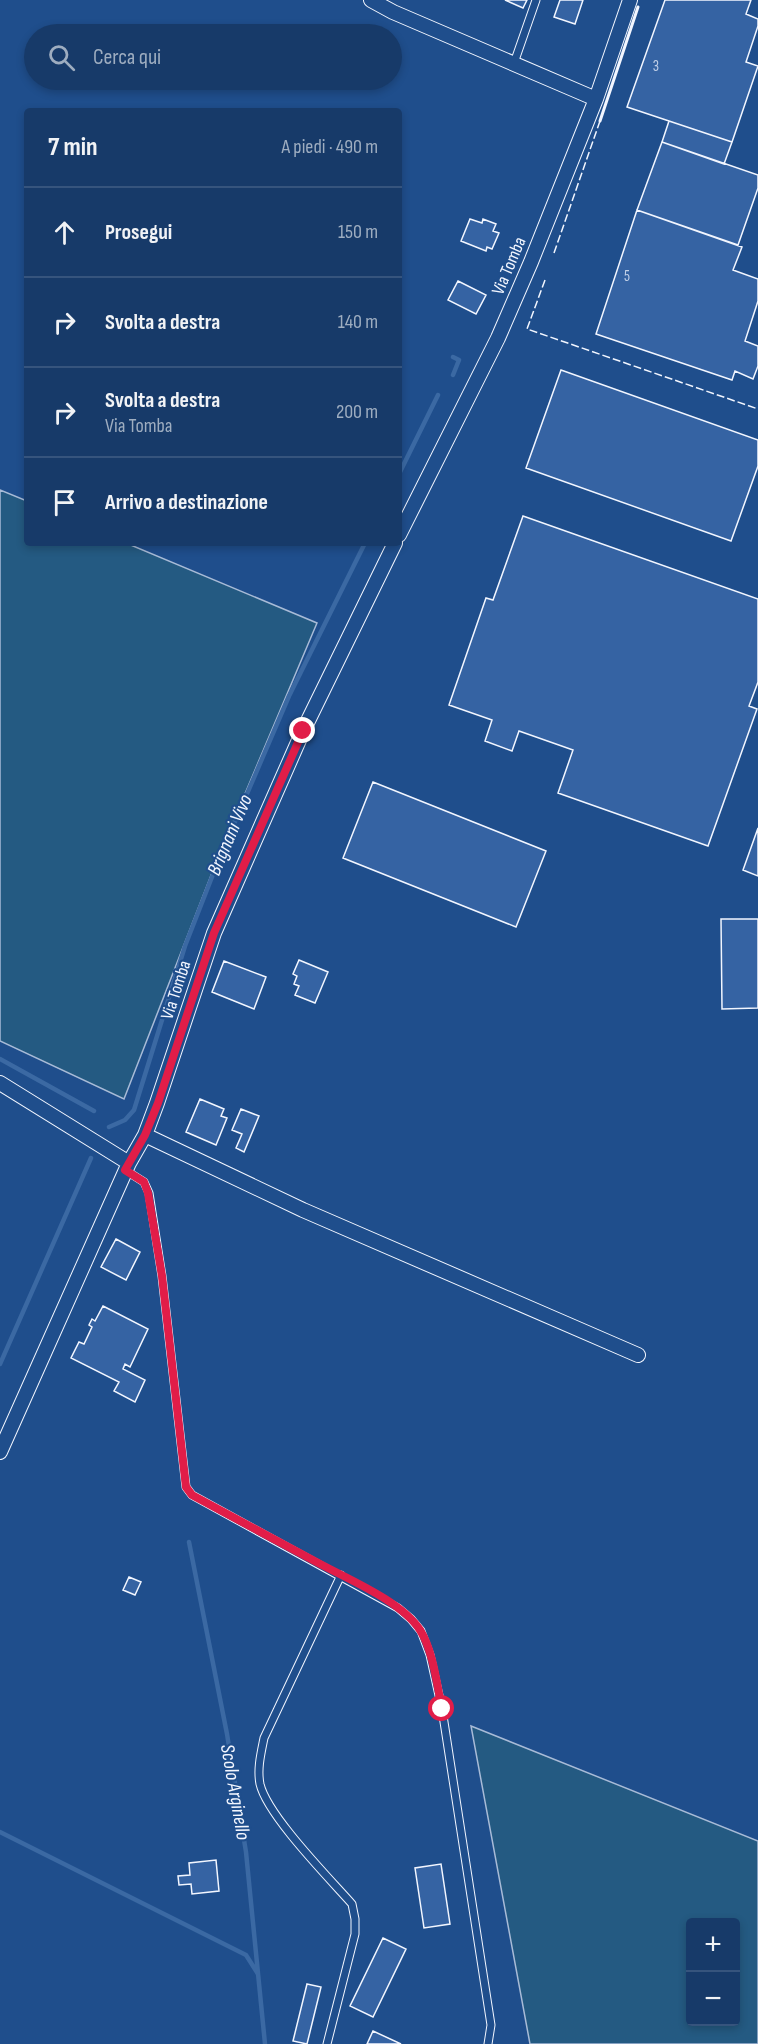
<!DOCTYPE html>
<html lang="it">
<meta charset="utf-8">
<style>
:root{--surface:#173a69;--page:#244571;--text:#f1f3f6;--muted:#9eadc0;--line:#36547d}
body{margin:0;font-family:"Sofia Sans Condensed",sans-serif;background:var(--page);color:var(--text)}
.controls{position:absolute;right:18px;bottom:18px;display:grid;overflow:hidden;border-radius:6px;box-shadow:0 3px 9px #0003}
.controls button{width:54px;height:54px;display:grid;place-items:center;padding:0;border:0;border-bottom:2px solid var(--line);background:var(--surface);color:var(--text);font:30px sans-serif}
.stop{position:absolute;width:18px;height:18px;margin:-14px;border:4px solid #e11d48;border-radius:50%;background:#fff}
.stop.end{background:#e11d48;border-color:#fff;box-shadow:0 2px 6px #0008}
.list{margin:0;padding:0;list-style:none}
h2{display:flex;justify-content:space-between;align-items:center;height:78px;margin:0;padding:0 24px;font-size:26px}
h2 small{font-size:20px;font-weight:400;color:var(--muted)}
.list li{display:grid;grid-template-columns:39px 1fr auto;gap:18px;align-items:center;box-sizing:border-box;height:90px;padding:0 24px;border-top:2px solid var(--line)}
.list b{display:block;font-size:22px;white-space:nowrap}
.list p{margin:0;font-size:20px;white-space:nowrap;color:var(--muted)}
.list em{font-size:20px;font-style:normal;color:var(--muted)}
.icon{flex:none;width:33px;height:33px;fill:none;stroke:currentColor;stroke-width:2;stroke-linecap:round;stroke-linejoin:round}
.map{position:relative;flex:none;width:758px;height:2044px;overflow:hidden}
.search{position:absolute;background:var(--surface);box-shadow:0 3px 9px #0003;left:24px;top:24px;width:378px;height:66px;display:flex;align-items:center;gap:15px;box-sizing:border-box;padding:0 21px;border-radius:33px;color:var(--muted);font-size:22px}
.panel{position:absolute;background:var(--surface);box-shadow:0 3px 9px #0003;left:24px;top:108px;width:378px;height:438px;border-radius:6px}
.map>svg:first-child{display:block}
</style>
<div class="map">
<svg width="758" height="2044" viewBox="0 0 758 2044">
<rect width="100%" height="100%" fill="#1f4e8c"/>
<path fill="#245a82" stroke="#a8bbd7" stroke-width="1.5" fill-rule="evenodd" d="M0 490 27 501V543H126L317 623 217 860 124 1099 0 1041Z
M471 1726 758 1841V2044H530ZM690 1922H736V2022H690Z"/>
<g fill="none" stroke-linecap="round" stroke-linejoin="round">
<path stroke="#3b69a3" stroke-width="4.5" d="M453 375 459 360 453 357
M399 474 438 395
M0 1059 94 1111
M109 1127 125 1120 134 1110 185 946 219 859 289 696 365 543
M0 1364 91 1158
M189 1542 227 1734 246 1852 265 2044
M0 1832 246 1955 258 1974"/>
</g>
<path fill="#3563a3" stroke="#f2f6ff" stroke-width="1.5" d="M505 0H527L523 8Z
M560 0H583L575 24 554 17Z
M665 0H751L746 14 758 19V26L746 62 758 66 732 142 627 107Z
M669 121 732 142 724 164 662 142Z
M662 142 758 175V188L738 245 637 210Z
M637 210 742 247 733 270 758 279V301L745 341 758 346V366L753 379 735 371 732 380 596 334Z
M470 219 482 223 483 219 496 224 493 231 499 233 492 249 487 247 486 251 461 241Z
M458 281 486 295 476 314 448 300Z
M561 370 758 440V466L731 541 526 468Z
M523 516 758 599V682L749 706 757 709 708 846 558 793 573 750 519 731 512 751 485 741 492 720 449 705 486 598 493 600Z
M373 782 546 851 516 927 343 858Z
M758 828V876L743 870Z
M721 919H758V1008L722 1009Z
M299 960 328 972 315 1003 295 995 299 986 294 984 297 976 293 974Z
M224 961 266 977 254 1009 212 992Z
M200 1099 224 1109 221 1116 227 1118 216 1145 186 1132Z
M241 1109 259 1116 244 1152 236 1148 242 1134 232 1130Z
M116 1239 140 1252 126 1280 101 1267Z
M103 1306 148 1329 130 1367 125 1364 123 1369 145 1380 135 1402 114 1391 119 1382 71 1358 79 1342 84 1344 92 1327 89 1325 92 1319 95 1321Z
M129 1577 141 1582 135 1595 123 1590Z
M216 1860 219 1891 192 1894 191 1884 179 1885 178 1876 190 1875 189 1863Z
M441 1864 450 1924 424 1928 415 1868Z
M383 1938 406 1949 373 2017 350 2006Z
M307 1984 321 1987 307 2044 293 2041Z
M373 2031 401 2044H367Z"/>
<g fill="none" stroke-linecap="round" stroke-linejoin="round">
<g stroke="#f2f6ff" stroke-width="9">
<path id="service" d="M514 63 536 0
M125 1170 144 1182 149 1193 162 1276 186 1487 192 1495 398 1608 411 1619 421 1631 430 1655 442 1709 491 2025 488 2044
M327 2044 355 1934V1919L352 1904C329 1878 267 1815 260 1784 257 1769 261 1753 264 1738L341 1575"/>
</g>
<g stroke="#f2f6ff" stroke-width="16">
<path id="minor" d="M371 0 393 12 596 99
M399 535 498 338 531 262 596 99 630 0
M0 1083 129 1163
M145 1135 303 1210 638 1355
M0 1452 129 1163 145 1135 157 1103 214 933 303 731 395 543"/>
</g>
<use href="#service" stroke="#1f4e8c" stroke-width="7"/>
<use href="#minor" stroke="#1f4e8c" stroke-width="14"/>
<path stroke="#f2f6ff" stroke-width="1.5" stroke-dasharray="8 3" stroke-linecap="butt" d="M554 253 600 121
M545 280 527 329 758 409"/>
<path stroke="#f2f6ff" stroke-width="3" d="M600 121 638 7"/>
</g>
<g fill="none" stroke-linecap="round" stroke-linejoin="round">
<path stroke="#e11d48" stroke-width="8" d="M303 731 214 933 158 1103 145 1135 125 1170 144 1182 148 1193 162 1276 186 1487 192 1495C235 1518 278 1541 322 1565 350 1580 402 1602 420 1630 433 1650 437 1685 442 1709"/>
</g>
<g text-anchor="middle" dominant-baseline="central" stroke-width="4.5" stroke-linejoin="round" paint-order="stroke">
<g font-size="15" fill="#c3d1e8">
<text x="656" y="66">3</text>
<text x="627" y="276">5</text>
</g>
<g font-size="18" fill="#f2f6ff" stroke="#1f4e8c">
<text transform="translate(509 266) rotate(-67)">Via Tomba</text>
<text transform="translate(176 990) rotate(-72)">Via Tomba</text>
</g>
<g font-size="20" font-style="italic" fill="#f2f6ff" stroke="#1f4e8c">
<text transform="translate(230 835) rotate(-67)">Brignani Vivo</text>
<text transform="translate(235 1792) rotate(80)">Scolo Arginello</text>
</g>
</g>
</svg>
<div class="controls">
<button>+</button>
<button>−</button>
</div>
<div class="stop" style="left:442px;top:1709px"></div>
<div class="stop end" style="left:303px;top:731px"></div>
<div class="search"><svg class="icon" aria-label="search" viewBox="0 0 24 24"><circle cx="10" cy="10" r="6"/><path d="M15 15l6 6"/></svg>Cerca qui</div>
<section class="panel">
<h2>7 min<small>A piedi · 490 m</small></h2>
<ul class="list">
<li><svg class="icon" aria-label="ahead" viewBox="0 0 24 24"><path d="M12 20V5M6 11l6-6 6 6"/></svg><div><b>Prosegui</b></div><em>150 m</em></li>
<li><svg class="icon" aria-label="right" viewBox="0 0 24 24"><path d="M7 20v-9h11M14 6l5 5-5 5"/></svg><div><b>Svolta a destra</b></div><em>140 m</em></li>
<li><svg class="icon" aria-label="right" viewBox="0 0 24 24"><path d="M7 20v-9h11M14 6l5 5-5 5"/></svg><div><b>Svolta a destra</b><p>Via Tomba</p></div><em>200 m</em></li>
<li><svg class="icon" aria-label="arrive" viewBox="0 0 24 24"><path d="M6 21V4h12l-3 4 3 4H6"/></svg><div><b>Arrivo a destinazione</b></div></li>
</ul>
</section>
</div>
